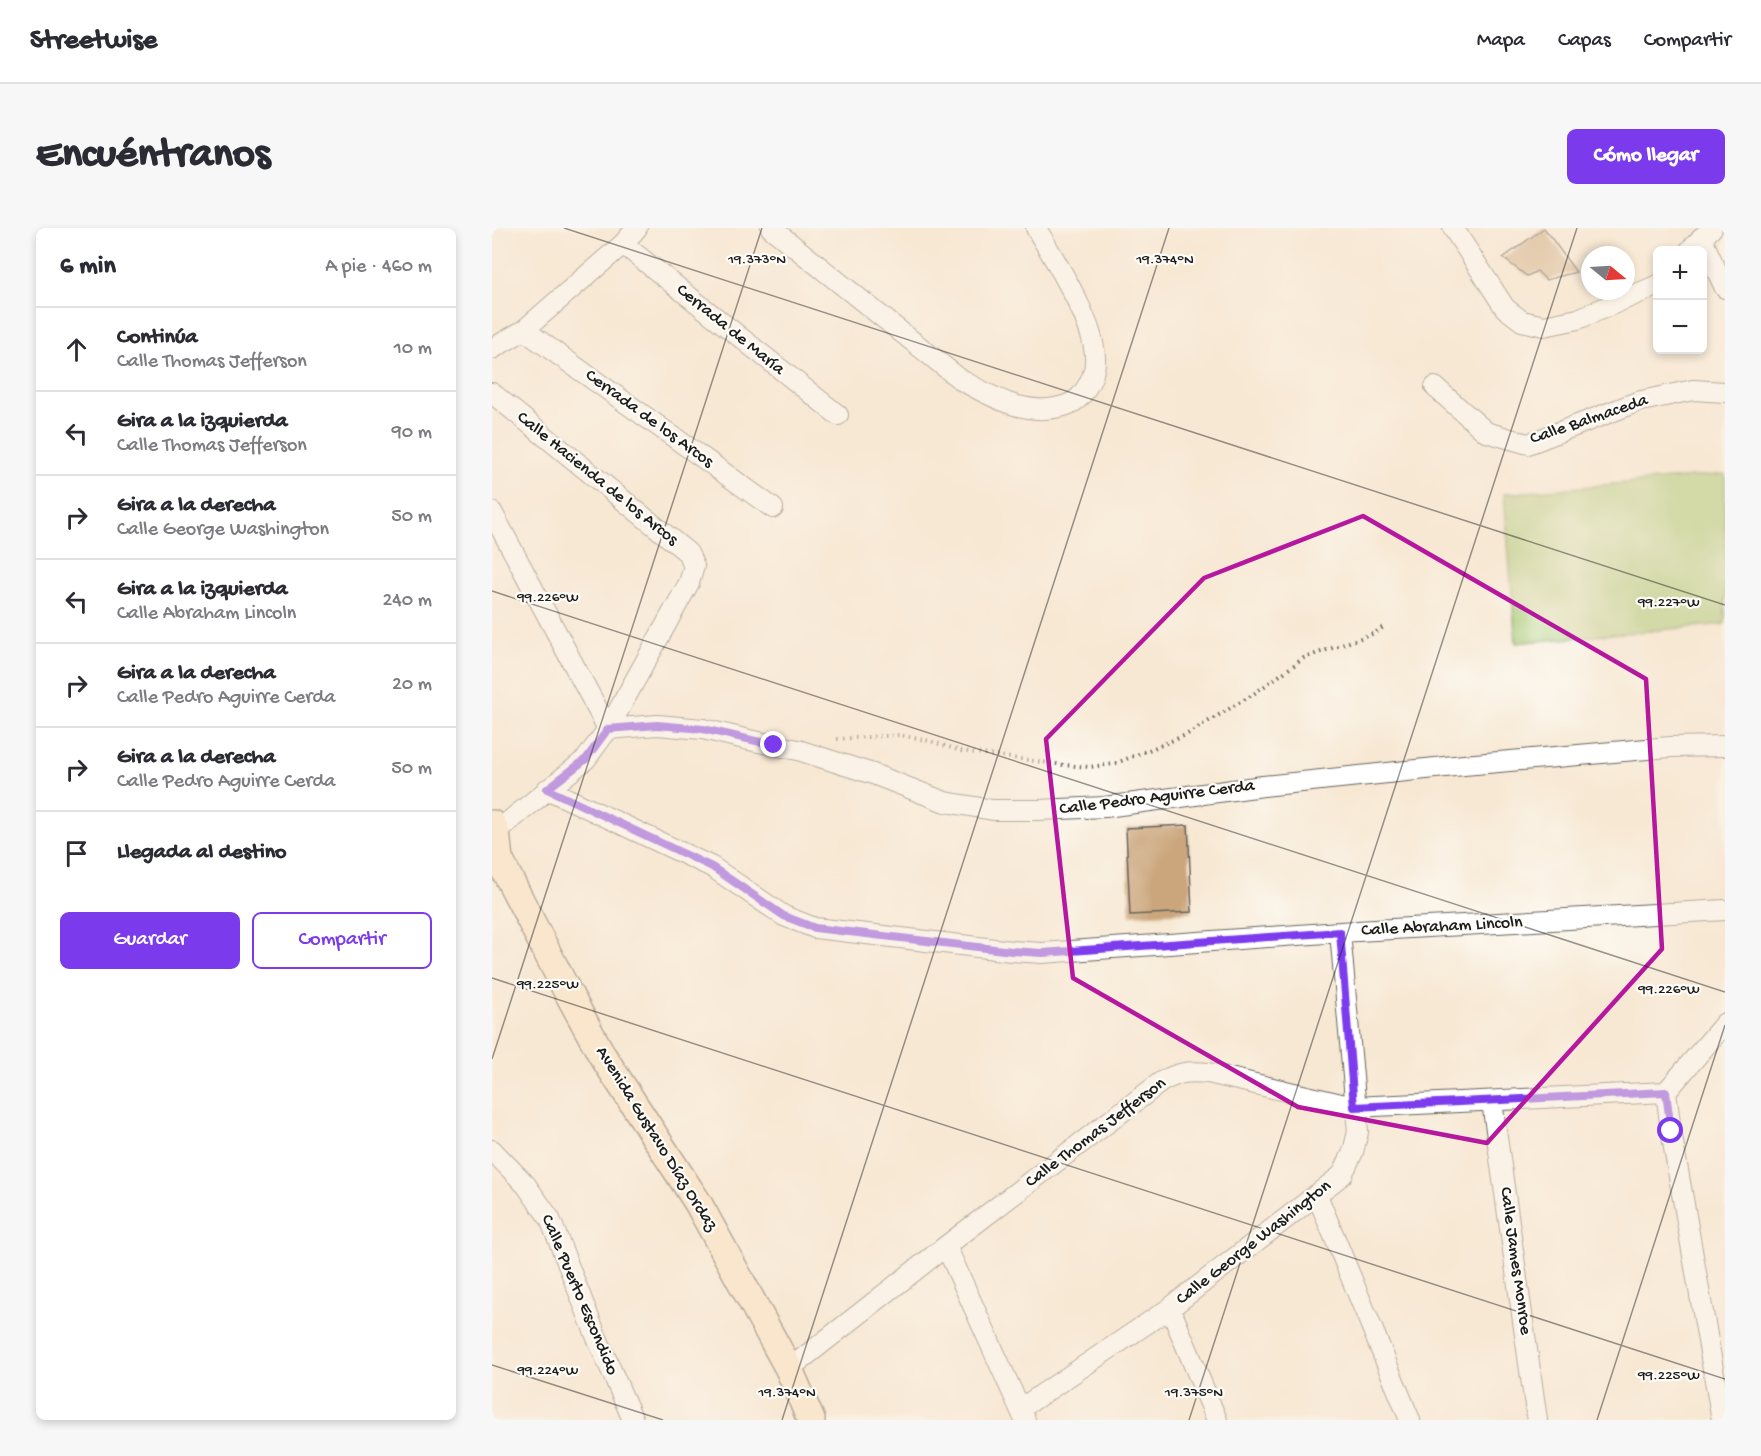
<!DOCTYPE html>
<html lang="es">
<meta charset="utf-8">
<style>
:root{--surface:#fff;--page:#f7f7f7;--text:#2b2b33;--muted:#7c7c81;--line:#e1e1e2;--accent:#7c3aed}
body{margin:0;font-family:"Gochi Hand",sans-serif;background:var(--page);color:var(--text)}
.controls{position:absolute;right:18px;top:18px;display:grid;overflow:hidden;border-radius:9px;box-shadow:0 3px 9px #0003}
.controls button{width:54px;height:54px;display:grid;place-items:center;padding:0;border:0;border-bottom:2px solid var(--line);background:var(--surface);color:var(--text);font:30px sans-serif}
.compass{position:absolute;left:1089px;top:18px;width:54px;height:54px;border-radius:50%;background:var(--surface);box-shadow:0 3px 9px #0003;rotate:108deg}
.stop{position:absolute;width:18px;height:18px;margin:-14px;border:4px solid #7c3aed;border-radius:50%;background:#fff}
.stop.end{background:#7c3aed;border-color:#fff;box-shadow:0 2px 6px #0008}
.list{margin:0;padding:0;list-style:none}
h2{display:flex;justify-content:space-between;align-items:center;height:78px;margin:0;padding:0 24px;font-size:26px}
h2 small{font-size:20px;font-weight:400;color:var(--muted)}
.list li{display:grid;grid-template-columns:39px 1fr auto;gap:18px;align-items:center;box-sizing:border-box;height:84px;padding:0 24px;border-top:2px solid var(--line)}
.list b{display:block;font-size:22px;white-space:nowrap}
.list p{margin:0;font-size:20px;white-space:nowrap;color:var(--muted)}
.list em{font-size:20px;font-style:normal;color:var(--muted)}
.actions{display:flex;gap:12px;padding:18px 24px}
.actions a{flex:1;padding:14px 0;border:2px solid var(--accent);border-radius:9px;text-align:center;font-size:21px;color:var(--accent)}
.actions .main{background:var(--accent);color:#fff}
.icon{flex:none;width:33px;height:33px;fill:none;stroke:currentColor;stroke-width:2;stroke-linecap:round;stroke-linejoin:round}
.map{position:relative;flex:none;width:1233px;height:1192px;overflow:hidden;border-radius:9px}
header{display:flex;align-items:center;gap:36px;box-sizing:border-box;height:84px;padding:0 30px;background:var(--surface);border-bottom:2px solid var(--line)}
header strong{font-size:28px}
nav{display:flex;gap:33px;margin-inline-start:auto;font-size:21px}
.intro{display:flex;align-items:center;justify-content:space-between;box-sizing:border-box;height:144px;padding:0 36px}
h1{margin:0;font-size:42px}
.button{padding:15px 27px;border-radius:9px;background:var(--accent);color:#fff;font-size:21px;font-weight:700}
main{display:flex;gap:36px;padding:0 36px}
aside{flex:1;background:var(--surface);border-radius:9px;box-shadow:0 3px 9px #0003}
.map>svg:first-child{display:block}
</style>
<header>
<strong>Streetwise</strong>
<nav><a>Mapa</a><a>Capas</a><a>Compartir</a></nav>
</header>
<div class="intro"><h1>Encuéntranos</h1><a class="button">Cómo llegar</a></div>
<main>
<aside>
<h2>6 min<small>A pie · 460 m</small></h2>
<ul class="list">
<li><svg class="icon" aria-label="ahead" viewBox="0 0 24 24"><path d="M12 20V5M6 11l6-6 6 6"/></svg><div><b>Continúa</b><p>Calle Thomas Jefferson</p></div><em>10 m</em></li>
<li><svg class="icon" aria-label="left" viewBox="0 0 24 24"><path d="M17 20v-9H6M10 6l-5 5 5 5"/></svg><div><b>Gira a la izquierda</b><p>Calle Thomas Jefferson</p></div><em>90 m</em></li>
<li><svg class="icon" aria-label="right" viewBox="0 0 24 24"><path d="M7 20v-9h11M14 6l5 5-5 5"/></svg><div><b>Gira a la derecha</b><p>Calle George Washington</p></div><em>50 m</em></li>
<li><svg class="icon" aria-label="left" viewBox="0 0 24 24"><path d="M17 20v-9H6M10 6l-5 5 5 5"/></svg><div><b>Gira a la izquierda</b><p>Calle Abraham Lincoln</p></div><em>240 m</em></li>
<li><svg class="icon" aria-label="right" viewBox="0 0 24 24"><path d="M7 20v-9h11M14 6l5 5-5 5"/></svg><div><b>Gira a la derecha</b><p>Calle Pedro Aguirre Cerda</p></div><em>20 m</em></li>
<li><svg class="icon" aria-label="right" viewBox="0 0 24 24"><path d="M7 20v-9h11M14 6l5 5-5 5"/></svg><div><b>Gira a la derecha</b><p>Calle Pedro Aguirre Cerda</p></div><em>50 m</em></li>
<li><svg class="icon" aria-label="arrive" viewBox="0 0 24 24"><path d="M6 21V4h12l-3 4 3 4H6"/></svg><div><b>Llegada al destino</b></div></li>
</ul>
<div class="actions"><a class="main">Guardar</a><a>Compartir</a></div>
</aside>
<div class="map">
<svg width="1233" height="1192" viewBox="0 0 1233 1192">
<rect width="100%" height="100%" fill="#fdfcf7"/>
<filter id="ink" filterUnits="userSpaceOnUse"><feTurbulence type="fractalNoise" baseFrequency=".0167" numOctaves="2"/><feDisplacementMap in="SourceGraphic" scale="12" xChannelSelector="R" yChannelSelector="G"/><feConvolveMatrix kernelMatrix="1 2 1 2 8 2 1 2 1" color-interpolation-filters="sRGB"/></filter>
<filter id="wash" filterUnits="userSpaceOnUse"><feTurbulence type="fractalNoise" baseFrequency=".008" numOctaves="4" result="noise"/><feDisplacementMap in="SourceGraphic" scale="24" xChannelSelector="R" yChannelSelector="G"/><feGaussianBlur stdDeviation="1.35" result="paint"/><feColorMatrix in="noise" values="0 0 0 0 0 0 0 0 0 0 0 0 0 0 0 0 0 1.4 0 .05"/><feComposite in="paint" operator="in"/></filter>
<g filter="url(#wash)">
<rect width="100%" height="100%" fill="#f7e8d3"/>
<path fill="#a6c871" stroke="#617246" stroke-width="1.5" d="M1233 246V396L1024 415 1012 266Z"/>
<g id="blocks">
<path fill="#cba67b" d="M1052 0 1084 44 1054 52 1045 43 1035 48 1011 30Z
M696 597 700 684 638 687 634 600Z"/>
</g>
</g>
<g filter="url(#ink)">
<use href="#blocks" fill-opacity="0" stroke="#69635c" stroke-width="1.5"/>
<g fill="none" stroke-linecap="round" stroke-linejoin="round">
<g stroke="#69635c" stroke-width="22">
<path id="street" d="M279 0 469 152C498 168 529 186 563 180 576 178 587 173 593 162 600 152 604 141 603 128 601 91 563 33 544 0
M961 0 1013 80 1030 93 1052 98 1086 91 1166 57
M1209 10 1233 60
M131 16 346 187
M1198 22 1220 0
M32 102 281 280
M0 121 32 102 131 16 145 0
M943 159 994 204 1036 216 1145 174 1201 162 1233 164
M0 165 196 325 202 338 197 355 116 501 94 531 0 607
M0 284 116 501
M116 501 165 497 211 501 257 512 306 522 381 546 453 574 501 582H547L613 579 771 558 972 537 1178 519 1233 518
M55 561 220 639 292 688 323 700 520 723 550 725 848 704 1233 682
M1174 864 1179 903 1230 1192
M1174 864 1233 795
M1000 874 1045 1192
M0 922 34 957 58 991 105 1110 141 1192
M825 967 918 1192
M454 1018 533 1192
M678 1080 725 1192
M297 1141 454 1018 669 854C687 844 696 843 716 845L862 879 1174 864
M528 1181 678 1080 850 947 861 924 866 904 848 704"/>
</g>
<g stroke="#69635c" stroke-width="30">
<path id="secondary" d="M0 596 4 604 7 631 74 761 110 827 206 975 297 1141 319 1192"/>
</g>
<path stroke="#69635c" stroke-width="4" stroke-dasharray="1.5 4.5" stroke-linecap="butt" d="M345 511 407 507 438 513 469 523 572 537 597 539 622 536 694 507 760 467 812 430 883 405 894 397"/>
<use href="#street" stroke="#fff" stroke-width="20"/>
<use href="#secondary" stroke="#fde5c5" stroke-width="27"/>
</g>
</g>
<g fill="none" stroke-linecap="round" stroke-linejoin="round" filter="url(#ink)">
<path stroke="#7c3aed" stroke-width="8" d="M282 517 211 501 165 497 116 501 94 531 55 561 220 639 292 688 323 700 520 723 550 725 848 704 862 879 1174 864 1179 903"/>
</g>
<path d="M0 0H1233V1192H0ZM871 288 1154 451 1170 721 995 915 806 879 581 750 554 511 712 350Z" fill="#f7e8d3" fill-opacity=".55" fill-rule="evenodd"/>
<path fill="none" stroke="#b5179e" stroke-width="4.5" stroke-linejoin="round" d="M871 288 1154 451 1170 721 995 915 806 879 581 750 554 511 712 350Z"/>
<path fill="none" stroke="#1c1c1c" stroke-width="1.5" stroke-opacity="0.45" d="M72 0 1233 377M0 363 1233 764M0 750 1233 1151M0 831 270 0M0 1137 171 1192M290 1192 677 0M697 1192 1085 0M1105 1192 1233 797"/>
<g text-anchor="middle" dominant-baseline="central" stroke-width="4.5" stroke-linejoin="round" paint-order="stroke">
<g font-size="18" fill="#1c1c1c" stroke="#fdfcf7">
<text transform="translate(238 102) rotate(39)">Cerrada de María</text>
<text transform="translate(157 191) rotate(36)">Cerrada de los Arcos</text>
<text transform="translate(1097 192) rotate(-19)">Calle Balmaceda</text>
<text transform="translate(105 251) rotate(39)">Calle Hacienda de los Arcos</text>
<text transform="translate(665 570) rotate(-7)">Calle Pedro Aguirre Cerda</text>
<text transform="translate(950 699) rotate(-3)">Calle Abraham Lincoln</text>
<text transform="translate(604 905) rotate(-37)">Calle Thomas Jefferson</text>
<text transform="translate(164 911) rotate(58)">Avenida Gustavo Díaz Ordaz</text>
<text transform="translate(762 1015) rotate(-38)">Calle George Washington</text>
<text transform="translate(1023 1033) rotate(82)">Calle James Monroe</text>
<text transform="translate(87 1067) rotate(67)">Calle Puerto Escondido</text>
</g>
</g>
<g font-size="15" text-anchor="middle" fill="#1c1c1c" stroke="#fdfcf7" stroke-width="4.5" stroke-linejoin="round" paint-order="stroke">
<text x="265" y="35">19.373°N</text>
<text x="673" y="35">19.374°N</text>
<text x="56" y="373">99.226°W</text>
<text x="1177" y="378">99.227°W</text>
<text x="56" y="760">99.225°W</text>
<text x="1177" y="765">99.226°W</text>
<text x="56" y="1146">99.224°W</text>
<text x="1177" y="1151">99.225°W</text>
<text x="295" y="1168">19.374°N</text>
<text x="702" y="1168">19.375°N</text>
</g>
</svg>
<div class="controls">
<button>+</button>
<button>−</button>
</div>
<svg class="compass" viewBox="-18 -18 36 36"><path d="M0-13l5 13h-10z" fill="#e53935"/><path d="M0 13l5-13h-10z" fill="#7c7c81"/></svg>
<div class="stop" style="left:1179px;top:903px"></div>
<div class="stop end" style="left:282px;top:517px"></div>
</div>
</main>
